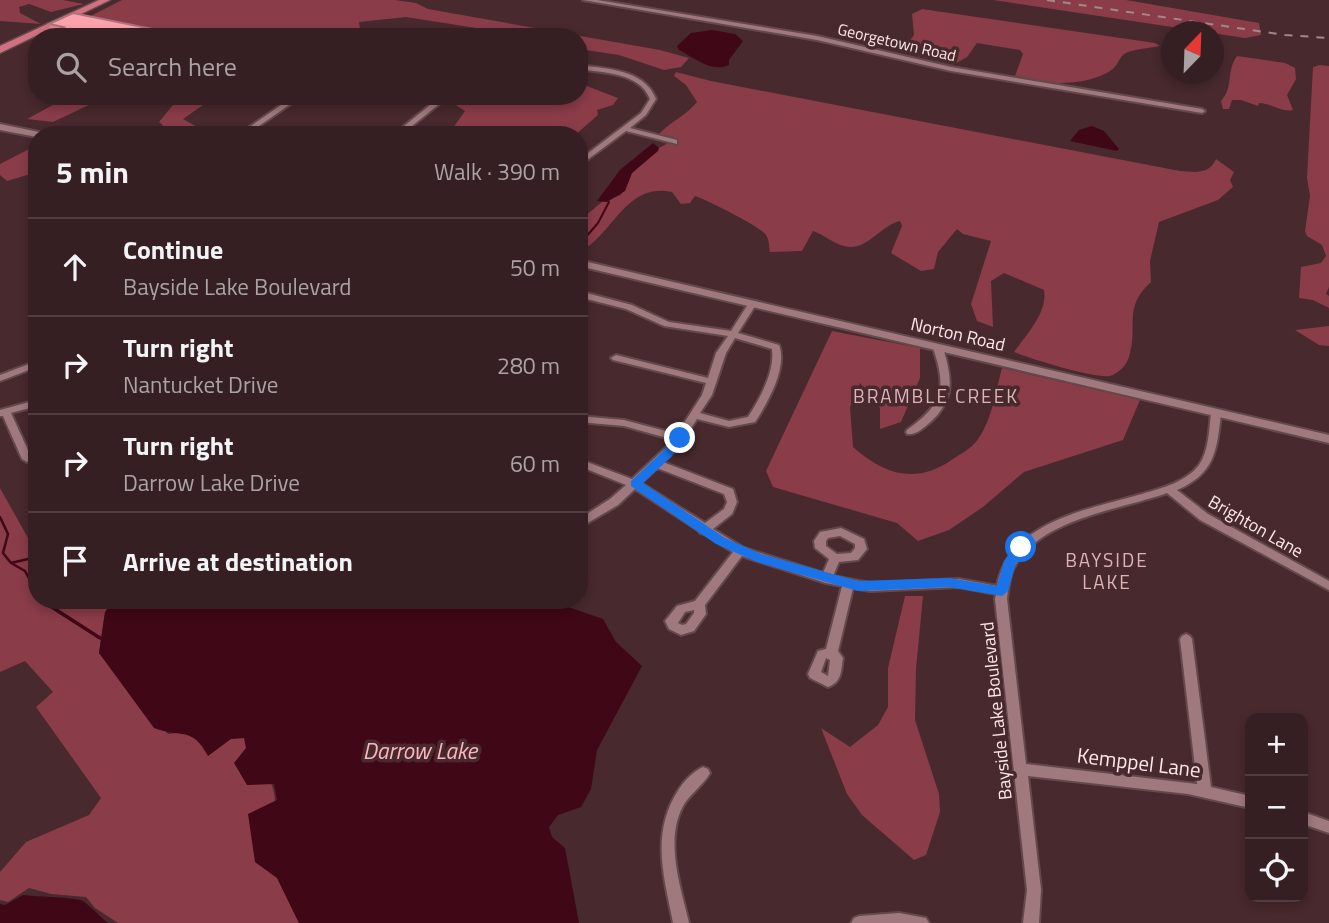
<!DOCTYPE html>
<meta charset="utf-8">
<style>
:root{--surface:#361f22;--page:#412c2f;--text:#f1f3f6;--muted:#aaa2a5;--line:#503d40}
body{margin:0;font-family:"Titillium Web",sans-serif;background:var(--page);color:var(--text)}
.controls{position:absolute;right:21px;bottom:21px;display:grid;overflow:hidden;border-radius:14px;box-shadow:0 4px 10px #0003}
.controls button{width:63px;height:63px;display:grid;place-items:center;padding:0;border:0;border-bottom:2px solid var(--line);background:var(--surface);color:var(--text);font:35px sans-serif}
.compass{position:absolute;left:1161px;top:21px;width:63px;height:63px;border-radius:50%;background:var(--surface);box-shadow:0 4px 10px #0003;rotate:23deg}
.stop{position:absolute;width:21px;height:21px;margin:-16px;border:5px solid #1a73e8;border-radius:50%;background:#fff}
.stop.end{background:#1a73e8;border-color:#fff;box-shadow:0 2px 7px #0008}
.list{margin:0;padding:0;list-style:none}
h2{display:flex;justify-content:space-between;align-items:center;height:91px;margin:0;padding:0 28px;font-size:30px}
h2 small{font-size:23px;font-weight:400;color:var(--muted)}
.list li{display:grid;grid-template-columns:46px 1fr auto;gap:21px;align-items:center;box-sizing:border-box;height:98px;padding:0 28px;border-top:2px solid var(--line)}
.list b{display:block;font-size:26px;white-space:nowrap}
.list p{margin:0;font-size:23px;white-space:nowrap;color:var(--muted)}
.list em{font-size:23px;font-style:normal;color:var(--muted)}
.icon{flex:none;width:38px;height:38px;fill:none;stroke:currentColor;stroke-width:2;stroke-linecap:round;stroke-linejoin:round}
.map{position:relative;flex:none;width:1329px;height:923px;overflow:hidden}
.search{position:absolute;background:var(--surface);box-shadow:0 4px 10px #0003;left:28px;top:28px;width:560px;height:77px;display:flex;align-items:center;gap:18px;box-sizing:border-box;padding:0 24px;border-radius:28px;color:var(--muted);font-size:26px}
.panel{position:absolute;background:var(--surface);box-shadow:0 4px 10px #0003;left:28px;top:126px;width:560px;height:483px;border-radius:28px}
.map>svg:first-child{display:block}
</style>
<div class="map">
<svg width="1329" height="923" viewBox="0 0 1329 923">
<rect width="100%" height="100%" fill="#48292d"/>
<path fill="#8a3c49" d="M0 0H63L84 4 51 12 29 4 19 7 20 13 41 24 0 21Z
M122 0H395L416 3 428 9 660 50 689 58 681 67 664 70 619 55 579 49V37H470L476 28 406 17 359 22 361 37 53 35Z
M993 0H1126L1259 23 1261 35 1245 38Z
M922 9 1155 43 1160 46C1151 48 1130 49 1123 55 1118 60 1117 67 1110 71 1084 87 1043 85 1015 76L1023 54 1020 50 977 43 967 57 953 65 901 52 914 35 912 14Z
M1237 56 1285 63 1295 68 1296 79 1287 95 1293 110C1282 113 1271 103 1259 103L1258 106 1241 100H1232L1229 109H1223L1221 101C1234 87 1226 70 1237 56Z
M1320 65 1329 66V287L1326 294 1329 296V308L1313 300 1299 298 1301 267 1321 263 1326 256 1322 245 1307 236 1305 231 1310 196 1307 178 1313 67Z
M676 72 711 81 1180 171C1195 172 1209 175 1216 159L1234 172 1230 180 1233 187 1218 200 1159 222 1150 261 1151 282C1122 308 1139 326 1129 357 1126 366 1119 373 1110 376 1096 379 1030 359 1014 352 1026 335 1048 312 1044 290L1004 273 991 281 993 327 977 321 971 304 991 241 963 234 957 229 938 252 934 269 921 271 891 253 902 226 900 221C879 226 867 252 844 246 833 243 824 235 813 231L802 251 770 252C769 246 769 239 766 235 763 228 705 199 695 196L690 203 681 204 672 192C625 182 613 236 579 252V221L602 202 621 195 632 173 659 148 675 139 659 134C671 121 686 116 697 102L686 85 674 76Z
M579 83 618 98 613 105 597 110 598 115 575 135H448L465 111 451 102 459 96H579Z
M168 96H216L183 119 211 135C187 135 178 140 159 122L173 105Z
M66 98 91 104 53 122 27 119Z
M37 145V172L7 181 0 175V164Z
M1329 326V346L1319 345 1295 330Z
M832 331 920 348V378L901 422 880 429V408L860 383 850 407 853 447C885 475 916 485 953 459 962 453 972 448 978 439 992 420 996 390 1002 368L1140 400 1123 440 1024 472 983 507 949 530 918 541 897 523 773 487 766 471Z
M0 488 37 554V600H114L105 612 99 653 168 734 187 732 198 739 245 738C247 751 255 760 263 770 288 802 268 827 255 862L277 877 299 923H118L95 908 86 897 51 894 29 888 8 902 0 900V872L26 842 89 815 101 798 36 707 53 692 25 661 0 672Z
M905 596H923L916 669 915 720 939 794 940 812 926 855 914 860 862 815 847 794 821 728 850 747 878 725 888 707V668Z"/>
<path fill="#400716" d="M712 30 735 34 743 41 729 60V65C711 73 695 58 679 50L677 46 691 33Z
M1092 126 1104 131 1119 149 1117 151 1070 141 1079 130Z
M653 143 659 148 658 151 632 173 625 191 607 202 597 201 620 170Z
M114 600H559L568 607 603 619 616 642 642 666 597 750 591 789 581 807 558 815 549 827 552 837 565 848 579 923H299L277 878 255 862 248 814 277 800 274 784 247 785 234 763 246 748 244 738 231 739 208 756C191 725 182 739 154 728L99 653 105 612Z
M23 895C37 897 75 897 83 901 92 907 100 917 108 923H0V904L5 905Z"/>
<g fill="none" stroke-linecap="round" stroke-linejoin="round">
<path stroke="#400716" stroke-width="2" d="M579 245 598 223 609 202"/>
<path stroke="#400716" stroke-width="2.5" d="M0 517 8 534 3 553 11 563 25 571 37 593
M11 563 28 559
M44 600 49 606"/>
<path stroke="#400716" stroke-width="3.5" d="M47 604 100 638"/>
<g stroke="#63494c" stroke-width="4">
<path id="street" d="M583 0H597L817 36 951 67 1202 109 1205 111 1202 113 951 71 817 40Z
M391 35H413L416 37H388Z
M579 65C607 69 644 69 656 99L646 115 630 128 677 140V144L626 131 579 166V160L641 113 650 99C639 72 604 73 579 69Z
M294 96H302L246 135H238Z
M441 96H449L401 135H393Z
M579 291 632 305 669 322 731 331 750 301H756L757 303 738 333 779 345C788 367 767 404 755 422L729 427 697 419 680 446 663 462 733 489 737 502 732 514 713 529 744 548 823 573 829 559 815 548 814 541 820 532 841 528 864 539 867 549 858 560 839 562 833 576 870 583 959 579 997 586C1009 521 1090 509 1142 494 1162 488 1186 482 1199 465 1209 450 1209 430 1211 413L1212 411H1220L1221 413C1217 450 1215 474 1177 490L1208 514 1329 581V590L1200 520 1167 493C1120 510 1034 519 1012 572 1009 580 1008 590 1007 599L1026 764 1197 784 1180 639 1182 636 1186 634 1190 636 1192 639 1211 787 1250 796V808L1188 794 1028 776 1041 890 1039 923H1023L1027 890 995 599 996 594 959 587 870 591 853 588 838 651 843 658C841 671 842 682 828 687L810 678 808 674 818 651 826 649 842 586 826 583 742 556 705 605 706 614 694 631 681 635 669 629 665 621 677 606 695 601 733 552 705 534 700 533 698 530 635 489 618 505 579 528V519L610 499 626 485 579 466V459L632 479 674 440 624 426 579 422V416L624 420 677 434 702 395 706 383 613 360 611 358 616 355 708 378 716 353 728 336 664 326 626 309 579 297ZM735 338 772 349C775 371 760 399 748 417L729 421 700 413 712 395 726 353ZM657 468 724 494 727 502 724 509 705 523 641 483ZM840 536 855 544V548L851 553 837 554 826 546V541L828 538ZM694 610V613L686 624 682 625 678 623 685 612ZM826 658 830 660 828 676 821 672Z
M938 345 943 348C953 380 955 402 927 425 921 430 915 435 907 434L906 432 907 430C943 404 947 389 933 348Z
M37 361V367L0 381V375Z
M37 400V406L11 413 32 459 27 462 22 459 3 416H0V410Z
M703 767 708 769 710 773C703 786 689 794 682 808 665 843 681 888 689 923H673C664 876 650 833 679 789 684 781 694 771 703 767Z
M1303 812 1329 821V833L1303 824Z
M899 913 926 918 929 923H851L854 918 859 916Z"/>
</g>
<g stroke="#63494c" stroke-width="4">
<path id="secondary" d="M0 124 39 132 44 135H37V137L0 130Z
M579 260 1329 435V443L579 266Z"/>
</g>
<g stroke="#63494c" stroke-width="3">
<path id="primary" d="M99 0H110L0 53V46Z"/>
</g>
<use href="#street" fill="#9f797d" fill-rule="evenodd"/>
<use href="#secondary" fill="#9f797d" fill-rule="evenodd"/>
<use href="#primary" fill="#d17080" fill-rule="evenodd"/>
<path stroke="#a2888b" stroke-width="2" stroke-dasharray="8 8" stroke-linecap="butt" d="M1047 0 1285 35 1329 38"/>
</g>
<path fill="#d98b95" d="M49 24 182 37H53Z"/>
<path fill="#b07179" d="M132 31 133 37H120Z"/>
<path fill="#fca2ad" stroke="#b07179" stroke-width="2" d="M73 13 182 35 179 37H132V31L120 37H110L60 28 63 27 49 24Z"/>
<path fill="#1a73e8" d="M676 435 685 438 671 457 643 483 725 538 761 554 858 581 949 578 997 586 1004 561 1017 544H1026L1027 547 1016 563 1008 591 1002 596 949 587 858 591 757 562 716 544 631 486V481L663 451Z"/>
<g text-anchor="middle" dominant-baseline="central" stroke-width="7" stroke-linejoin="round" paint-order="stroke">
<g font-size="16" fill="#fde7e9" stroke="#48292d">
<text transform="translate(897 42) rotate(13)">Georgetown Road</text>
</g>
<g font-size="18" fill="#fde7e9" stroke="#48292d">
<text transform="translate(958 334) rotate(13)">Norton Road</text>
<text transform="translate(1256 526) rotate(30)">Brighton Lane</text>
<text transform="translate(996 711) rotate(-96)">Bayside Lake Boulevard</text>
</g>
<g font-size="19" letter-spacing="2" fill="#ddb4b8" stroke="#48292d">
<text x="936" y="395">BRAMBLE CREEK</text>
<text x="1107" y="559">BAYSIDE<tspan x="1107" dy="22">LAKE</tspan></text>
</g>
<g font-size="21" fill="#fde7e9" stroke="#48292d">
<text transform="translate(1139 762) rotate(7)">Kemppel Lane</text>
</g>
<g font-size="23" font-style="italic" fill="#fdb6be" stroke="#48292d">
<text x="420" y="750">Darrow Lake</text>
</g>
</g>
</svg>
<div class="controls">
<button>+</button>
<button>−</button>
<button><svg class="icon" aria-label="locate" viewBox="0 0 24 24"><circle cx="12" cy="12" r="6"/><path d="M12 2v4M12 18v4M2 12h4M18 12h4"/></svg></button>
</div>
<svg class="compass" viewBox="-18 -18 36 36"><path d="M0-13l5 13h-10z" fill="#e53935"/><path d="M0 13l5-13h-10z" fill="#aaa2a5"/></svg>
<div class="stop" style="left:1021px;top:547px"></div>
<div class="stop end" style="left:680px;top:438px"></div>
<div class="search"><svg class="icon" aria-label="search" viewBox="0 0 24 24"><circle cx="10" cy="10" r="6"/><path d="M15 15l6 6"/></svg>Search here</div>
<section class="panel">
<h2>5 min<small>Walk · 390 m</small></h2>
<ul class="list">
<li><svg class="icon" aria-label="ahead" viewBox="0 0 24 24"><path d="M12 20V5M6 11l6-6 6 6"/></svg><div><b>Continue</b><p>Bayside Lake Boulevard</p></div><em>50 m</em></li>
<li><svg class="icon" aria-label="right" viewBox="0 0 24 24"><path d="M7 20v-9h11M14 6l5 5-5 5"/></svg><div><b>Turn right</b><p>Nantucket Drive</p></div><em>280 m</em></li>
<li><svg class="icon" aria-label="right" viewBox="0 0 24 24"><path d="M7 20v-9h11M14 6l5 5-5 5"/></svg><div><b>Turn right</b><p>Darrow Lake Drive</p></div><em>60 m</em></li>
<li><svg class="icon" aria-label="arrive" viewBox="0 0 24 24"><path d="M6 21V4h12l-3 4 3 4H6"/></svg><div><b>Arrive at destination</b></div></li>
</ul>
</section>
</div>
